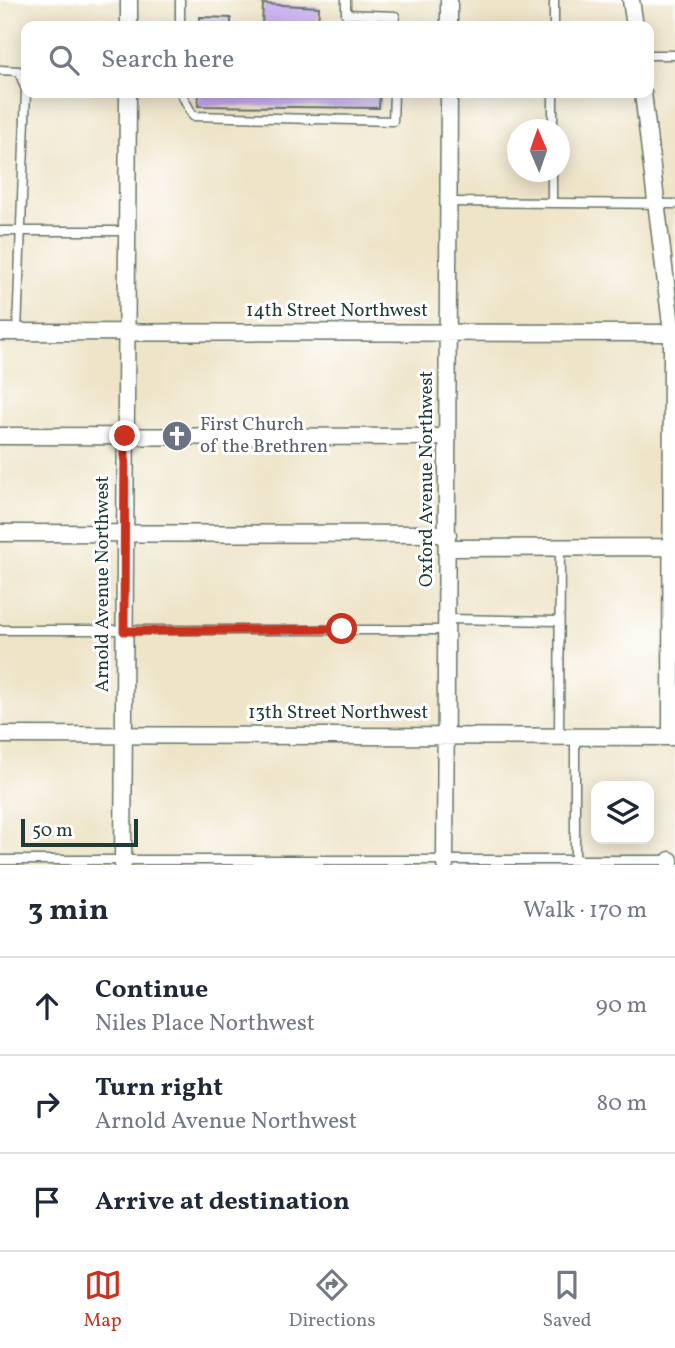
<!DOCTYPE html>
<meta charset="utf-8">
<style>
:root{--surface:#fff;--page:#f2f2f3;--text:#1f2937;--muted:#747a83;--line:#e0e1e3;--accent:#c8321e}
body{margin:0;font-family:Vollkorn,serif;background:var(--page);color:var(--text)}
.controls{position:absolute;right:21px;bottom:21px;display:grid;overflow:hidden;border-radius:14px;box-shadow:0 4px 18px #0003}
.controls button{width:63px;height:63px;display:grid;place-items:center;padding:0;border:0;border-bottom:2px solid var(--line);background:var(--surface);color:var(--text);font:35px sans-serif}
.compass{position:absolute;left:507px;top:119px;width:63px;height:63px;border-radius:50%;background:var(--surface);box-shadow:0 4px 18px #0003;rotate:358deg}
.scale{position:absolute;left:21px;bottom:18px;width:117px;box-sizing:border-box;padding-left:7px;border:4px solid #1f3d34;border-top:0;font-size:19px;line-height:24px;white-space:nowrap;color:#1f3d34;-webkit-text-stroke:5px #fff;paint-order:stroke}
.stop{position:absolute;width:21px;height:21px;margin:-16px;border:5px solid #c8321e;border-radius:50%;background:#fff}
.stop.end{background:#c8321e;border-color:#fff;box-shadow:0 2px 7px #0008}
.list{margin:0;padding:0;list-style:none}
h2{display:flex;justify-content:space-between;align-items:center;height:91px;margin:0;padding:0 28px;font-size:30px}
h2 small{font-size:23px;font-weight:400;color:var(--muted)}
.list li{display:grid;grid-template-columns:46px 1fr auto;gap:21px;align-items:center;box-sizing:border-box;height:98px;padding:0 28px;border-top:2px solid var(--line)}
.list b{display:block;font-size:26px;white-space:nowrap}
.list p{margin:0;font-size:23px;white-space:nowrap;color:var(--muted)}
.list em{font-size:23px;font-style:normal;color:var(--muted)}
.icon{flex:none;width:38px;height:38px;fill:none;stroke:currentColor;stroke-width:2;stroke-linecap:round;stroke-linejoin:round}
.map{position:relative;flex:none;width:675px;height:865px;overflow:hidden}
.search{position:absolute;background:var(--surface);box-shadow:0 4px 18px #0003;left:21px;right:21px;top:21px;height:77px;display:flex;align-items:center;gap:18px;box-sizing:border-box;padding:0 24px;border-radius:14px;color:var(--muted);font-size:26px}
.sheet{height:385px;background:var(--surface)}
nav{display:flex;justify-content:space-around;align-items:center;box-sizing:border-box;height:98px;border-top:2px solid var(--line);background:var(--surface);font-size:19px;color:var(--muted)}
nav a{display:grid;justify-items:center;gap:4px}
nav .on{color:var(--accent)}
.map>svg:first-child{display:block}
</style>
<div class="map">
<svg width="675" height="865" viewBox="0 0 675 865">
<rect width="100%" height="100%" fill="#fff"/>
<filter id="ink" filterUnits="userSpaceOnUse"><feTurbulence type="fractalNoise" baseFrequency=".0143" numOctaves="2"/><feDisplacementMap in="SourceGraphic" scale="14" xChannelSelector="R" yChannelSelector="G"/><feConvolveMatrix kernelMatrix="1 2 1 2 8 2 1 2 1" color-interpolation-filters="sRGB"/></filter>
<filter id="wash" filterUnits="userSpaceOnUse"><feTurbulence type="fractalNoise" baseFrequency=".00686" numOctaves="4" result="noise"/><feDisplacementMap in="SourceGraphic" scale="28" xChannelSelector="R" yChannelSelector="G"/><feGaussianBlur stdDeviation="1.57" result="paint"/><feColorMatrix in="noise" values="0 0 0 0 0 0 0 0 0 0 0 0 0 0 0 0 0 1.4 0 .05"/><feComposite in="paint" operator="in"/></filter>
<g filter="url(#wash)">
<rect width="100%" height="100%" fill="#eee4c8"/>
<g id="blocks">
<path fill="#c1a5ee" d="M263 4 319 7 318 26H262Z
M200 17 231 18V26H200Z
M199 93H380L379 108 198 106Z"/>
</g>
</g>
<g filter="url(#ink)">
<use href="#blocks" fill-opacity="0" stroke="#677768" stroke-width="2"/>
<g fill="none" stroke-linecap="round" stroke-linejoin="round">
<g stroke="#677768" stroke-width="11">
<path id="lane" d="M180 0V26
M346 0V14L395 16 394 26
M554 26V0
M649 55H675
M0 70 19 71 26 90
M181 93 193 116 393 121 394 93
M553 130V93
M449 202 675 204
M552 203V172
M0 231H127
M17 332 26 91
M448 619 558 621
M0 630H447
M559 736 560 549
M0 860H672
M575 860V737"/>
</g>
<g stroke="#677768" stroke-width="19">
<path id="street" d="M631 0 635 26
M129 26V0
M449 26V0
M643 93 672 333 671 737
M0 332 675 333
M0 436 447 437
M0 533 448 534
M448 548 675 547
M0 735 675 737
M670 860V865
M123 865 128 93
M445 865 449 93"/>
</g>
<use href="#lane" stroke="#fff" stroke-width="8"/>
<use href="#street" stroke="#fff" stroke-width="16"/>
</g>
</g>
<g fill="none" stroke-linecap="round" stroke-linejoin="round" filter="url(#ink)">
<path stroke="#c8321e" stroke-width="9" d="M125 436 124 631 342 629"/>
</g>
<defs>
<g id="church-disc" transform="scale(1.575)"><circle r="9.5" fill="#6b7280" stroke="#fff"/><path d="M-1.2-6h2.4v3.5h3.3v2.4h-3.3V6h-2.4V-.1h-3.3v-2.4h3.3Z" fill="#fff"/></g>
</defs>
<g fill-rule="evenodd">
<use href="#church-disc" x="177" y="436"/>
</g>
<g text-anchor="middle" dominant-baseline="central" stroke-width="6" stroke-linejoin="round" paint-order="stroke">
<g font-size="19" fill="#1f3d34" stroke="#fff">
<text x="337" y="311">14th Street Northwest</text>
<text transform="translate(427 479) rotate(-90)">Oxford Avenue Northwest</text>
<text transform="translate(103 584) rotate(-90)">Arnold Avenue Northwest</text>
<text x="338" y="713">13th Street Northwest</text>
</g>
<g font-size="19" fill="#5b616d" stroke="#fff" text-anchor="start">
<text x="200" y="425">First Church<tspan x="200" dy="22">of the Brethren</tspan></text>
</g>
</g>
</svg>
<div class="controls">
<button><svg class="icon" aria-label="layers" viewBox="0 0 24 24"><path d="M12 4l9 5-9 5-9-5zM3 14l9 5 9-5"/></svg></button>
</div>
<svg class="compass" viewBox="-18 -18 36 36"><path d="M0-13l5 13h-10z" fill="#e53935"/><path d="M0 13l5-13h-10z" fill="#747a83"/></svg>
<div class="scale">50 m</div>
<div class="stop" style="left:342px;top:629px"></div>
<div class="stop end" style="left:125px;top:436px"></div>
<div class="search"><svg class="icon" aria-label="search" viewBox="0 0 24 24"><circle cx="10" cy="10" r="6"/><path d="M15 15l6 6"/></svg>Search here</div>
</div>
<section class="sheet">
<h2>3 min<small>Walk · 170 m</small></h2>
<ul class="list">
<li><svg class="icon" aria-label="ahead" viewBox="0 0 24 24"><path d="M12 20V5M6 11l6-6 6 6"/></svg><div><b>Continue</b><p>Niles Place Northwest</p></div><em>90 m</em></li>
<li><svg class="icon" aria-label="right" viewBox="0 0 24 24"><path d="M7 20v-9h11M14 6l5 5-5 5"/></svg><div><b>Turn right</b><p>Arnold Avenue Northwest</p></div><em>80 m</em></li>
<li><svg class="icon" aria-label="arrive" viewBox="0 0 24 24"><path d="M6 21V4h12l-3 4 3 4H6"/></svg><div><b>Arrive at destination</b></div></li>
</ul>
</section>
<nav>
<a class="on"><svg class="icon" aria-label="map" viewBox="0 0 24 24"><path d="M3 6l6-2 6 2 6-2v14l-6 2-6-2-6 2zM9 4v14M15 6v14"/></svg>Map</a>
<a><svg class="icon" aria-label="directions" viewBox="0 0 24 24"><path d="M12 3l9 9-9 9-9-9zM9 14v-3h6M13 9l2 2-2 2"/></svg>Directions</a>
<a><svg class="icon" aria-label="saved" viewBox="0 0 24 24"><path d="M7 4h10v16l-5-4-5 4z"/></svg>Saved</a>
</nav>
